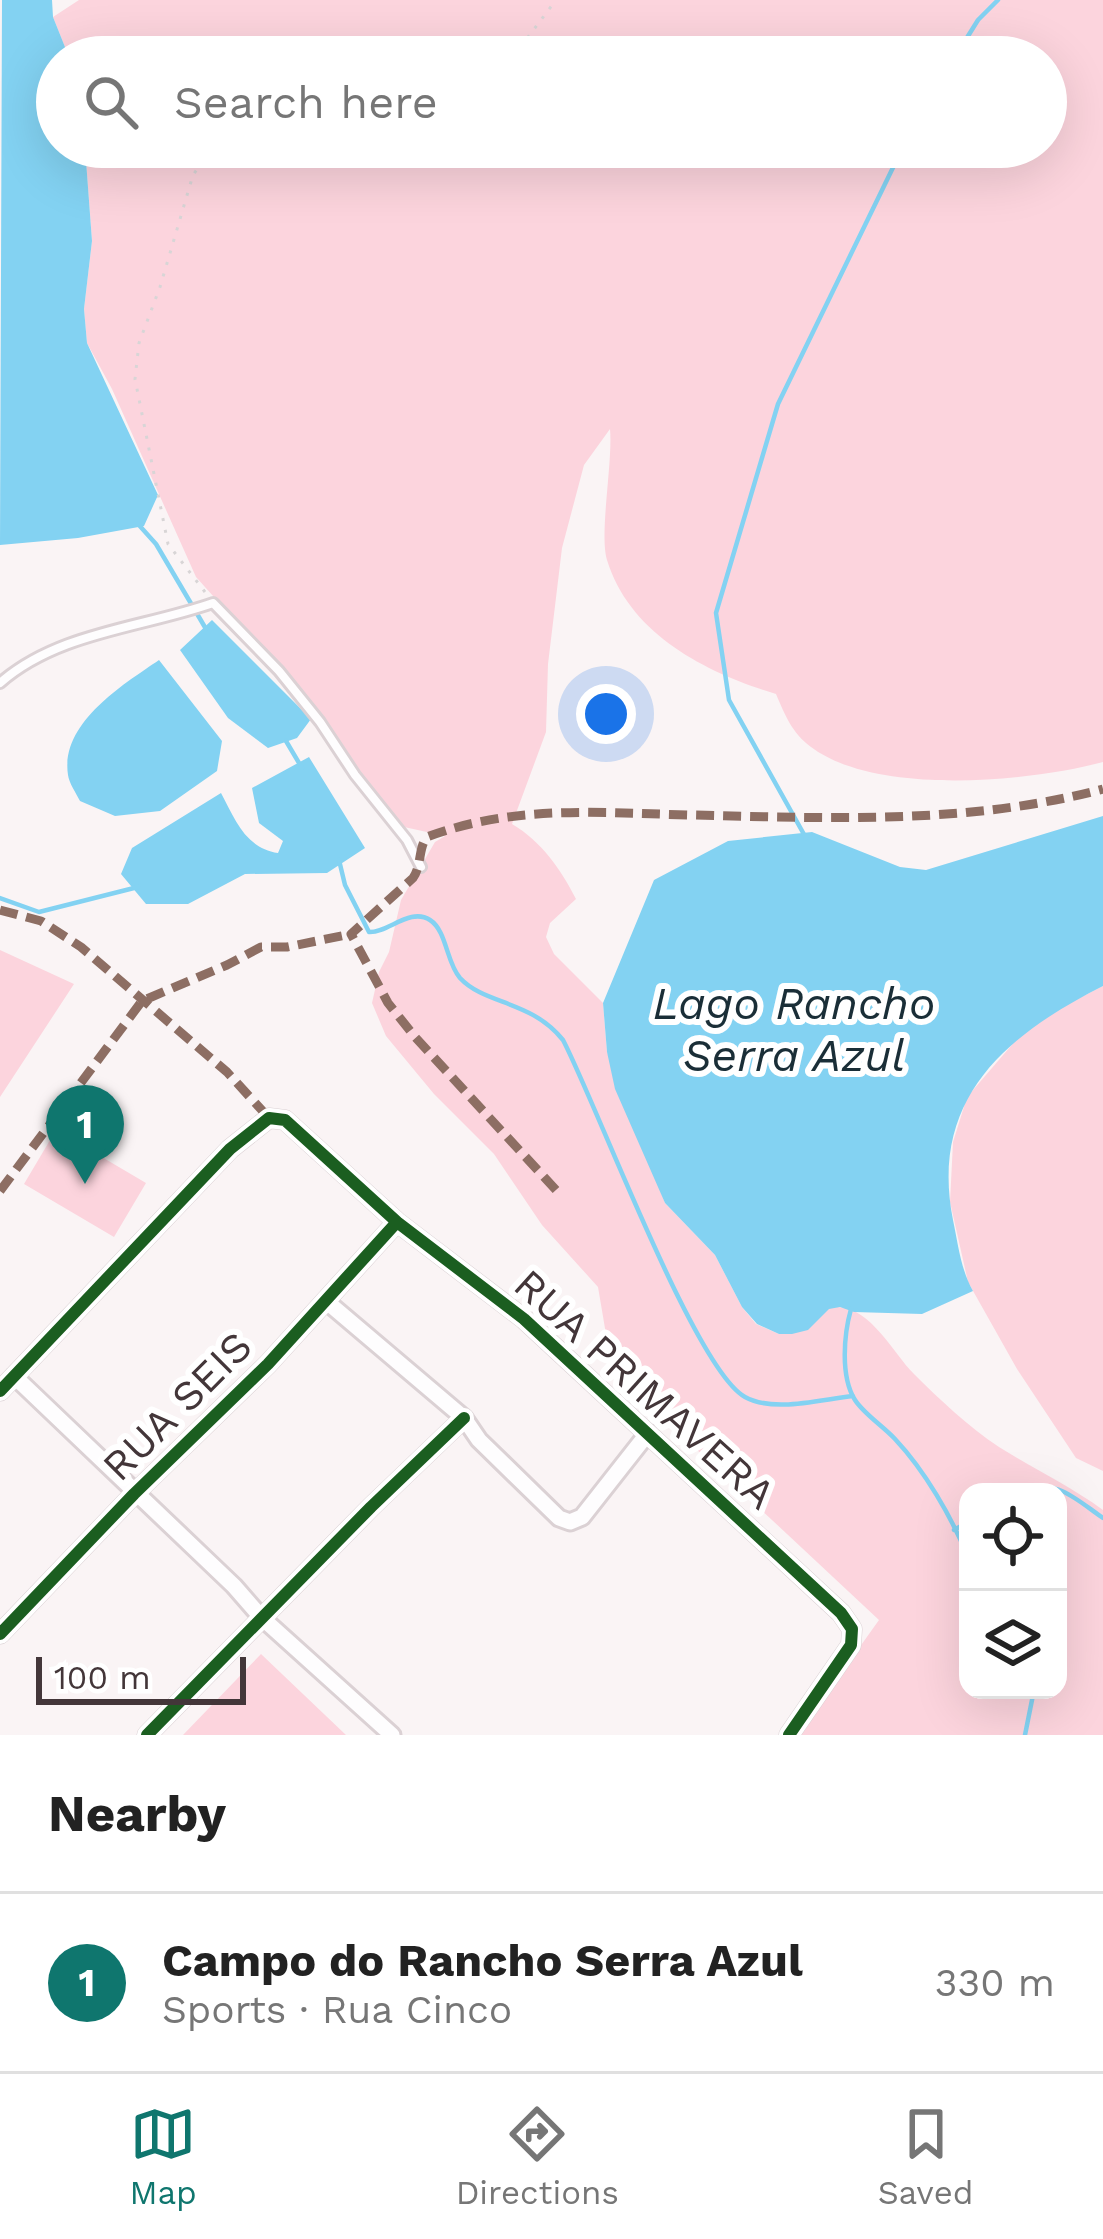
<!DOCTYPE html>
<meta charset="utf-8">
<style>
:root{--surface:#fff;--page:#f2f2f2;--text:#222;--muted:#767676;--line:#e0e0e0;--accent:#0f766e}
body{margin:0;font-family:"Work Sans",sans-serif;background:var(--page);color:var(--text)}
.controls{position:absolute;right:36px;bottom:36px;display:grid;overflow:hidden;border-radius:24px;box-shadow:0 12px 48px #0002}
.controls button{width:108px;height:108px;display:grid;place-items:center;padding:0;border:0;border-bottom:3px solid var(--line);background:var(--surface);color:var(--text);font:60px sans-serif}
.scale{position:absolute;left:36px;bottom:30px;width:210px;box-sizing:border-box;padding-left:12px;border:6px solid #433639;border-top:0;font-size:33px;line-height:42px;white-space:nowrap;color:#433639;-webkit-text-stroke:9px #fff;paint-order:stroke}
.you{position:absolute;left:606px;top:714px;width:42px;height:42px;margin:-30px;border:9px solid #fff;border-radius:50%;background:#1a73e8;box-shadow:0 0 0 18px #1a73e833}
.badge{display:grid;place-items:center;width:78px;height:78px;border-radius:50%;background:var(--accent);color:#fff;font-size:39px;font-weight:700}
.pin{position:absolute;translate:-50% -99px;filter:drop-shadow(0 3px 6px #0008)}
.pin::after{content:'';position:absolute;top:63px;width:42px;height:36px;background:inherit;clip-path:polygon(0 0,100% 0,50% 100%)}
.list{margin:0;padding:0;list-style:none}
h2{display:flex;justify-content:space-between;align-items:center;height:156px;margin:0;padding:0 48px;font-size:51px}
h2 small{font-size:39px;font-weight:400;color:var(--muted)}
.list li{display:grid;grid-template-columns:78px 1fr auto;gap:36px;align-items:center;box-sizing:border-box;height:180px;padding:0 48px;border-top:3px solid var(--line)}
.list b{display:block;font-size:45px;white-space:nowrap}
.list p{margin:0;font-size:39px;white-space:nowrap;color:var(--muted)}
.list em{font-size:39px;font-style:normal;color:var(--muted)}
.icon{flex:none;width:66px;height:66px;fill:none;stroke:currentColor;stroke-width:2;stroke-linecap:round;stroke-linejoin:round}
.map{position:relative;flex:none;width:1103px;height:1735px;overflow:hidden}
.search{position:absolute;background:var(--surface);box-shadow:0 12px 48px #0002;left:36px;right:36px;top:36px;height:132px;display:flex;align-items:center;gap:30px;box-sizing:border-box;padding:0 42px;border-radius:66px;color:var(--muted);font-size:45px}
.sheet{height:336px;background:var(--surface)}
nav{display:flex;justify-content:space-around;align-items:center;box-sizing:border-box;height:168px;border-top:3px solid var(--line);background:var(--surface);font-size:33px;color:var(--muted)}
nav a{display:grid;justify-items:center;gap:6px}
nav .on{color:var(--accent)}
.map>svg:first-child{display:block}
</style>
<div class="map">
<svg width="1103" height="1735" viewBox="0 0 1103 1735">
<rect width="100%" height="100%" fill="#faf4f5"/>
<path fill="#fcd4dd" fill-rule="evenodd" d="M79 0H1103V762C1029 782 876 796 811 747 792 733 785 715 776 694 707 673 630 635 607 560 599 534 613 462 610 429L584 465 562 548 548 664 546 732 512 824C542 842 560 868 576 899L550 923 546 937 554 954 603 1003 607 1052 665 1203 715 1255 742 1307 756 1324 779 1334C794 1326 820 1306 838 1307 871 1308 893 1353 914 1374 939 1399 969 1427 999 1447 1034 1469 1070 1486 1103 1510V1735H797L879 1620 649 1405 609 1352 598 1287 542 1225 494 1154 434 1094 386 1036 372 1003 379 972 389 952 401 900 435 842 445 836 395 825 248 635 196 577 112 389 87 343 84 309 92 241 85 147H1046V57H69L53 17ZM968 1492H1058V1690H968Z
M0 950 74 984 0 1097Z
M1103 986V1471L1076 1458 1017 1369 968 1282 950 1202 953 1142 967 1097 1023 1032 1052 1012Z
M56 1130 146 1183 114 1237 24 1184Z
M261 1654 346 1735H183Z"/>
<path fill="#83d2f2" d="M2 0H52L53 17 69 57H57V147H85L92 241 84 309 87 343 158 495 144 526 78 538 0 545Z
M212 620 311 719 297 738 268 748 228 718 180 650Z
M159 660 222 741 217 771 160 811 115 816 80 801C76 793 69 783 68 775 60 723 124 684 159 660Z
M309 757 365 848 327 873 245 874 188 904H146L121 874 132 848 221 793C235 819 245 848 278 853L283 841 259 823 252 788Z
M1103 816V986C1006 1035 929 1099 953 1220 958 1244 961 1270 973 1291L922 1314 854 1312 840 1307 829 1309 808 1330 792 1334H779L757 1324 742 1307 715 1255 665 1203 615 1089 607 1052 603 1003 654 880 728 841 812 832 900 867 926 870Z"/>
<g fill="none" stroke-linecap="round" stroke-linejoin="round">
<path stroke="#83d2f2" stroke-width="4.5" d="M955 57 978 20 998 0
M138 524 156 544 206 629
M286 741 302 768
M806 838 729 700 716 613 778 404 903 147
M339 860 345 885 369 932C388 933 410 907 430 920 447 931 446 962 460 978 485 1005 531 1000 563 1040 597 1105 695 1370 745 1397 774 1413 822 1399 853 1396
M0 898 39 912 138 887
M851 1309C844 1334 840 1376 855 1400 864 1414 883 1426 895 1439 925 1471 951 1516 968 1557
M1022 1492C1053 1475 1078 1501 1103 1518
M954 1530 968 1522
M1025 1735 1034 1690"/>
<g stroke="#dbd1d4" stroke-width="14">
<path id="service" d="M0 683C58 632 142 628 213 603L279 671 320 722 355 775 407 840 421 867"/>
</g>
<g stroke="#dbd1d4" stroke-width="21">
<path id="minor" d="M326 1301 464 1418 479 1440 559 1518 570 1522 582 1517 648 1433
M14 1376 234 1586 261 1617 392 1735
M0 1391 230 1149 269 1118 285 1120 397 1222 524 1319 841 1613 852 1629 851 1645 789 1735
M0 1634 134 1494 268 1364 397 1222
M147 1735 371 1507 464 1418"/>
</g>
<path stroke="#d8d5d6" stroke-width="3" stroke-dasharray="3 9" stroke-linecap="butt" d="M513 57 556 0
M306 147 336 150 387 147
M205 592 168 544 135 379 139 343 160 287 193 175 208 154 223 147"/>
<use href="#service" stroke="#fefdfe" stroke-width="8"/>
<use href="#minor" stroke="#fefdfe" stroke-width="15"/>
<path stroke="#8d6e63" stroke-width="9" stroke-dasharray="18 9" stroke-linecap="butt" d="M0 910 41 921 81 947 227 1072 269 1118
M556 1190 415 1037 388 1003 351 934 413 878C422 865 418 848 427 837 515 804 600 813 691 815 829 818 968 825 1103 789
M0 1191 142 1001 227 965 261 947H287L351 934"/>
<g stroke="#fff" stroke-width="20">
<path id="cycleway" d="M0 1391 230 1149 269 1118 285 1120 397 1222 524 1319 841 1613 852 1629 851 1645 789 1735
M0 1634 134 1494 268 1364 397 1222
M147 1735 371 1507 464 1418"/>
</g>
<use href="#cycleway" stroke="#1b5e20" stroke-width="12"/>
</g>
<g text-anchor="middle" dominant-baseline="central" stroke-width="12" stroke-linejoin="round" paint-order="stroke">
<g font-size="42" fill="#433639" stroke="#fff">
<text transform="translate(645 1389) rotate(42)">RUA PRIMAVERA</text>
<text transform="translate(177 1406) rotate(-45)">RUA SEIS</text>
</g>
<g font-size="45" font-style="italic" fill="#1a2e37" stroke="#fff">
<text x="794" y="1003">Lago Rancho<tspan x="794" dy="52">Serra Azul</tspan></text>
</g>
</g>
</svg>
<div class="controls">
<button><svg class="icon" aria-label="locate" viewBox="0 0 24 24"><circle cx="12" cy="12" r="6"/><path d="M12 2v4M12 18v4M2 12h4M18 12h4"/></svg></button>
<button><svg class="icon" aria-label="layers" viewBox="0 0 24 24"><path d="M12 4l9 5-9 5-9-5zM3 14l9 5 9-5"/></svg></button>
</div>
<div class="scale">100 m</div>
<div class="you"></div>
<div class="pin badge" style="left:85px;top:1184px">1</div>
<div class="search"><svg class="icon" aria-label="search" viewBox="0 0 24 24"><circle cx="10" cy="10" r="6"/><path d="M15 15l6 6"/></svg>Search here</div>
</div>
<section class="sheet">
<h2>Nearby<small></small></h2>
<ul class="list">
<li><span class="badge">1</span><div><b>Campo do Rancho Serra Azul</b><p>Sports · Rua Cinco</p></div><em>330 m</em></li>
</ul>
</section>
<nav>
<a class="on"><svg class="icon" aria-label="map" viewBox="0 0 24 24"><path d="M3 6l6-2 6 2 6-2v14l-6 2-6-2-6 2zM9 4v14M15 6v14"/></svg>Map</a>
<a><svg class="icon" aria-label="directions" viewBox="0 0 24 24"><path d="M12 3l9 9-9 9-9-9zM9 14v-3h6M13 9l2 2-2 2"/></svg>Directions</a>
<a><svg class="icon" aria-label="saved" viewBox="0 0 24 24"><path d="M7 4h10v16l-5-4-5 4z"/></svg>Saved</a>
</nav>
